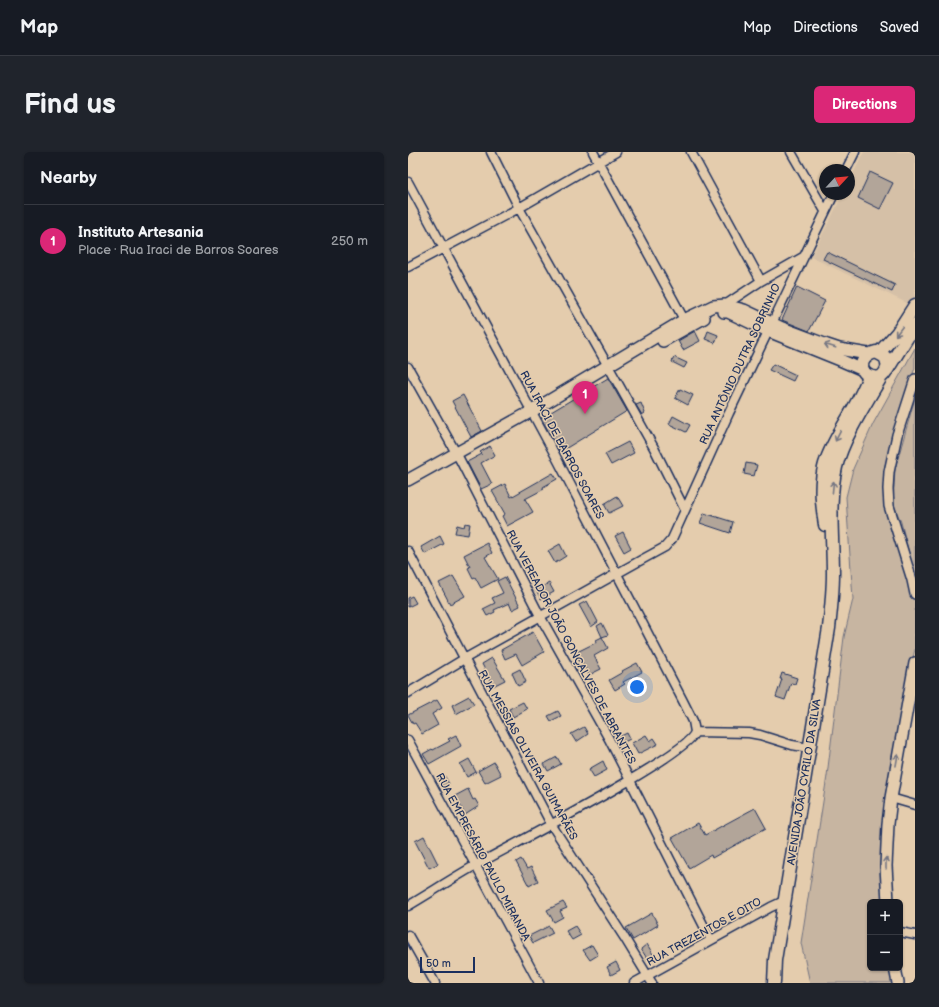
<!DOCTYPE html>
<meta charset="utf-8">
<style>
:root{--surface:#171b24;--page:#20242c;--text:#f1f3f6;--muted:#9ea1a6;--line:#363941;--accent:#db2777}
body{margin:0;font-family:"Balsamiq Sans",sans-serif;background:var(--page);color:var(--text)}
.controls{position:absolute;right:12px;bottom:12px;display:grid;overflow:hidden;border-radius:6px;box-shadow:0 1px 3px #0004}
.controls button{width:36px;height:36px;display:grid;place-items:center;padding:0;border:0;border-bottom:1px solid var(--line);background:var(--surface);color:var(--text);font:20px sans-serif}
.compass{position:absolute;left:411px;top:12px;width:36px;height:36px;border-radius:50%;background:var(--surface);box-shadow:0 1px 3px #0004;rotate:64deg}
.scale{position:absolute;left:12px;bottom:10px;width:55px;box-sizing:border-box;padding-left:4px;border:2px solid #1b2f5e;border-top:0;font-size:11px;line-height:14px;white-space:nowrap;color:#1b2f5e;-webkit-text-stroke:3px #e4ccad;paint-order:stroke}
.you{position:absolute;left:229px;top:535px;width:14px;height:14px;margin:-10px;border:3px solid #fff;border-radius:50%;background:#1a73e8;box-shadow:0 0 0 6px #1a73e833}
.badge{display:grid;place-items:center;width:26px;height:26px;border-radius:50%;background:var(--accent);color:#fff;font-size:13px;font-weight:700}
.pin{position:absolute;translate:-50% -33px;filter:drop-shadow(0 1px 2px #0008)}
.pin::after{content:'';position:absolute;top:21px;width:14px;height:12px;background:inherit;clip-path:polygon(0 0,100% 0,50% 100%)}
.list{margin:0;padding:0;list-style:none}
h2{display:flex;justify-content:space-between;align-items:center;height:52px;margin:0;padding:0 16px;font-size:17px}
h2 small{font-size:13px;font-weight:400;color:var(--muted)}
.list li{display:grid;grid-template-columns:26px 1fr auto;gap:12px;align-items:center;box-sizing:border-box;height:72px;padding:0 16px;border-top:1px solid var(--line)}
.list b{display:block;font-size:15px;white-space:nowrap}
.list p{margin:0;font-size:13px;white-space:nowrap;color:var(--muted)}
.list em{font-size:13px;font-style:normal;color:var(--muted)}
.map{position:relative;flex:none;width:507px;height:831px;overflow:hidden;border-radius:6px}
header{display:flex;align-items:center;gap:24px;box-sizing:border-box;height:56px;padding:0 20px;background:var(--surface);border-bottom:1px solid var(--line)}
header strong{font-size:19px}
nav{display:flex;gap:22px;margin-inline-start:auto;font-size:14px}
.intro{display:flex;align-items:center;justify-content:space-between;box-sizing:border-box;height:96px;padding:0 24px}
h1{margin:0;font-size:28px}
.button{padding:10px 18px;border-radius:6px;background:var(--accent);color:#fff;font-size:14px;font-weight:700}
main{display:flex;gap:24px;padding:0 24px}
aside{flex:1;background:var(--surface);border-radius:6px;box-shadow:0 1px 3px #0004}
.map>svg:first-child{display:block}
</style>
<header>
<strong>Map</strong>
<nav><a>Map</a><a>Directions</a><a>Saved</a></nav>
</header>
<div class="intro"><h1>Find us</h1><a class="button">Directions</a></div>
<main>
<aside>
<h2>Nearby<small></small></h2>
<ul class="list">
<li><span class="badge">1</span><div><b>Instituto Artesania</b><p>Place · Rua Iraci de Barros Soares</p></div><em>250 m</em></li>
</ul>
</aside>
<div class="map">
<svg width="507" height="831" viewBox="0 0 507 831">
<rect width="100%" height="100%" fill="#e4ccad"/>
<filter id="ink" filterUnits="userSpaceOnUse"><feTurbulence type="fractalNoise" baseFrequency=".025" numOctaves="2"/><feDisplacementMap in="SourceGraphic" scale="8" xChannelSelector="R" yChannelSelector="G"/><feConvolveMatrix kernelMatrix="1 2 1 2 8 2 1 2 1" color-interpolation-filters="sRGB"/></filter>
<g filter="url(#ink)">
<path fill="#d5c0a7" d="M456 0H507V147L503 153 403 105 435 42H441V30Z"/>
<path fill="#c7b5a1" stroke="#717280" d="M507 196V216L495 248 476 317 477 354 490 389 507 448V497L478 640 473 714 475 750H462V816H484L486 831H402L393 791 419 624 436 485 445 447 438 345 445 317 465 272Z
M507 246V425L493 370 485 351 487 317Z"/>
<path fill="#b2a599" stroke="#1b2f5e" d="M462 20 485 31 472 57 450 46Z
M419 100 487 133 484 140 415 107Z
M389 135 417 149 401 179 374 168Z
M287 179 292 189 275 198 270 189Z
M300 179 310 183 307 191 297 187Z
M266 205 279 211 276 216 264 210Z
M365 212 388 223 385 229 361 218Z
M200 226 219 259 152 300 133 266Z
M272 237 285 243 280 253 267 246Z
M55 243 74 279 63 285 44 249Z
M233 251 237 261 234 263 228 253Z
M265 264 282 273 278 280 261 272Z
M220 290 226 301 203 313 197 302Z
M82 294 87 303 73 311 84 332 73 337 59 310 74 302 72 300Z
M338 311 349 313 346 324 336 322Z
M145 321 149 327 135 335 136 337 117 347 125 360 99 374 94 364 97 362 84 339 97 332 103 345Z
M209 344 215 354 201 361 196 352Z
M296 361 325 370 322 381 292 371Z
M57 371 62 372 60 383 47 381 49 373 56 375Z
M215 380 223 396 216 400 207 384Z
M32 384 36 392 17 402 13 395Z
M79 391 84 401 77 405 90 427 73 436 67 425 65 426 60 416 62 415 56 403Z
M152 392 158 404 147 411 140 399Z
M45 424 57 444 42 452 31 431Z
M97 425 112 454 104 458 101 451 86 458 87 460 79 464 75 457 87 451 84 446 95 441 89 429Z
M141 431 146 440 133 447 128 438Z
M4 444 8 451 0 455V446Z
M179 449 190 470 183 475 171 453Z
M194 471 200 483 194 485 200 496 186 504 193 517 181 523 174 510 172 511 167 501 189 490 188 488 194 485 189 474Z
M125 480 136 500 114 513 108 502 97 507 93 498Z
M84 506 97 528 85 534 74 512Z
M229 511 234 520 215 530 217 532 207 538 201 528 215 520 214 519Z
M112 517 118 530 110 534 104 521Z
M374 521 389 526 387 532 383 531 377 548 368 545 374 527H372Z
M61 544 66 552 48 562 44 553Z
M29 548 34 556 24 562 30 573 14 582 7 571 5 572 0 563Z
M115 550 119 557 105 565 101 557Z
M150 559 153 564 143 569 140 564Z
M176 575 180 582 168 590 163 582Z
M219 581 222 587 214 591 211 585Z
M48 583 53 594 21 612 15 602 24 597 25 598 42 589 40 587Z
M238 583 242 589 246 586 250 592 230 602 224 591Z
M149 605 153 612 140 619 136 612Z
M61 607 68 620 59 625 52 612Z
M195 609 199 618 186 625 181 617Z
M86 610 93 623 77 631 70 619Z
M36 623 41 632 35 635 30 626Z
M60 637 65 648 67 647 71 654 57 663 47 644Z
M347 656 358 676 304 706 303 703 281 716 264 686 290 671 297 683Z
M16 684 30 712 21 716 7 689Z
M113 707 119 717 123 715 130 729 121 734 108 710Z
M155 750 159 756 152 759 155 765 146 770 139 758Z
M244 761 250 773 225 788 218 776Z
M141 774 145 781 125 791 121 784Z
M167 774 173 783 164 788 158 779Z
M239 792 246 804 240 808 233 797Z
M184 793 190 803 182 808 175 798Z
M208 810 212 818 203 823 199 815Z"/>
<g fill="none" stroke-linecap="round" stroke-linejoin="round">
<g stroke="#1b2f5e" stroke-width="11">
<path id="minor" d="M83 0 111 56 200 214
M185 0 279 173
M283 0 353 129
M383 0 417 59
M438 18 447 0
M0 30 146 301 275 549 285 569 287 580C280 603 100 695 68 713 45 726 22 741 0 754
M0 115 111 56 208 0
M317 153 353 129 395 105
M0 215 52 308 132 464 201 587 303 788
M203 219 246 296 277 358
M0 399 143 672 216 785 244 831
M0 541 56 507 235 407 257 395 264 387 321 261 426 42
M287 580 341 581 352 583 384 593 401 596
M0 588 131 831
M483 646 507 653
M492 780 507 783
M0 783 27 831
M226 831 363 755 376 749"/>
</g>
<g stroke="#1b2f5e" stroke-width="12">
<path id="tertiary" d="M507 227 489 283 481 320 480 337 481 354 504 428 507 442"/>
</g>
<g stroke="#1b2f5e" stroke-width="14">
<path id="secondary" d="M316 160H320L360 179 432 208 455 218
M255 189 296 166
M0 328 124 259 276 168 305 154 317 153 336 158 374 176 419 193 431 197 460 202
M480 750 478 714 480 672 483 646 507 511
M487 816 490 831"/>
</g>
<g stroke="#1b2f5e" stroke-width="15">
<path id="primary" d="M471 201 489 181 507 153
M479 218 507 173
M417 373C414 353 411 332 417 312 427 281 450 256 461 224
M366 831 367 808 421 476C423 458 425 439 425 421 425 386 420 350 428 315 435 286 458 251 473 225 480 219 481 213 477 205L468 200C445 206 453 229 473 225"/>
</g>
<use href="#minor" stroke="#e4ccad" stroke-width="8"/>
<use href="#tertiary" stroke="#e4ccad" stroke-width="9"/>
<use href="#secondary" stroke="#e4ccad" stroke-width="11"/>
<use href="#primary" stroke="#e4ccad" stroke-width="12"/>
</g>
<defs><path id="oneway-shaft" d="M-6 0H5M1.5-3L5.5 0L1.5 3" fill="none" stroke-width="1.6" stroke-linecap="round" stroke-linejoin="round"/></defs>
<g stroke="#757682">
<use href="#oneway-shaft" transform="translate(491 179) rotate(127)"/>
<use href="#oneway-shaft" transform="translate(422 194) rotate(-162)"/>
<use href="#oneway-shaft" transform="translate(430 284) rotate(117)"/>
<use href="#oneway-shaft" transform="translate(425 335) rotate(-84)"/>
<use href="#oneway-shaft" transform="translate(489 608) rotate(-80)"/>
<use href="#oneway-shaft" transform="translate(478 711) rotate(-90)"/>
</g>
</g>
<g text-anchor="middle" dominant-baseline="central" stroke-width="3" stroke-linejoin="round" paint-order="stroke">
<g font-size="11" fill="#1b2f5e" stroke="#e4ccad">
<text transform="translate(332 212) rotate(-65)">RUA ANTÔNIO DUTRA SOBRINHO</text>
<text transform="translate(154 293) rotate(62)">RUA IRACI DE BARROS SOARES</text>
<text transform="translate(163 495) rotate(62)">RUA VEREADOR JOÃO GONÇALVES DE ABRANTES</text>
<text transform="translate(120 603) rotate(61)">RUA MESSIAS OLIVEIRA GUIMARÃES</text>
<text transform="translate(396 630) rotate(-81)">AVENIDA JOÃO CYRILO DA SILVA</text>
<text transform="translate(75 705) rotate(62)">RUA EMPRESÁRIO PAULO MIRANDA</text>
<text transform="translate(296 780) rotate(-29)">RUA TREZENTOS E OITO</text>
</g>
</g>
</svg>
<div class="controls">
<button>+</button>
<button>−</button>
</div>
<svg class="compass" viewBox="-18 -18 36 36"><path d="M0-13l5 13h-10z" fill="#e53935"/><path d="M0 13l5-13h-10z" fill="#9ea1a6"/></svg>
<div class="scale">50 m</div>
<div class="you"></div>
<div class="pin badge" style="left:177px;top:262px">1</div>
</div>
</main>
